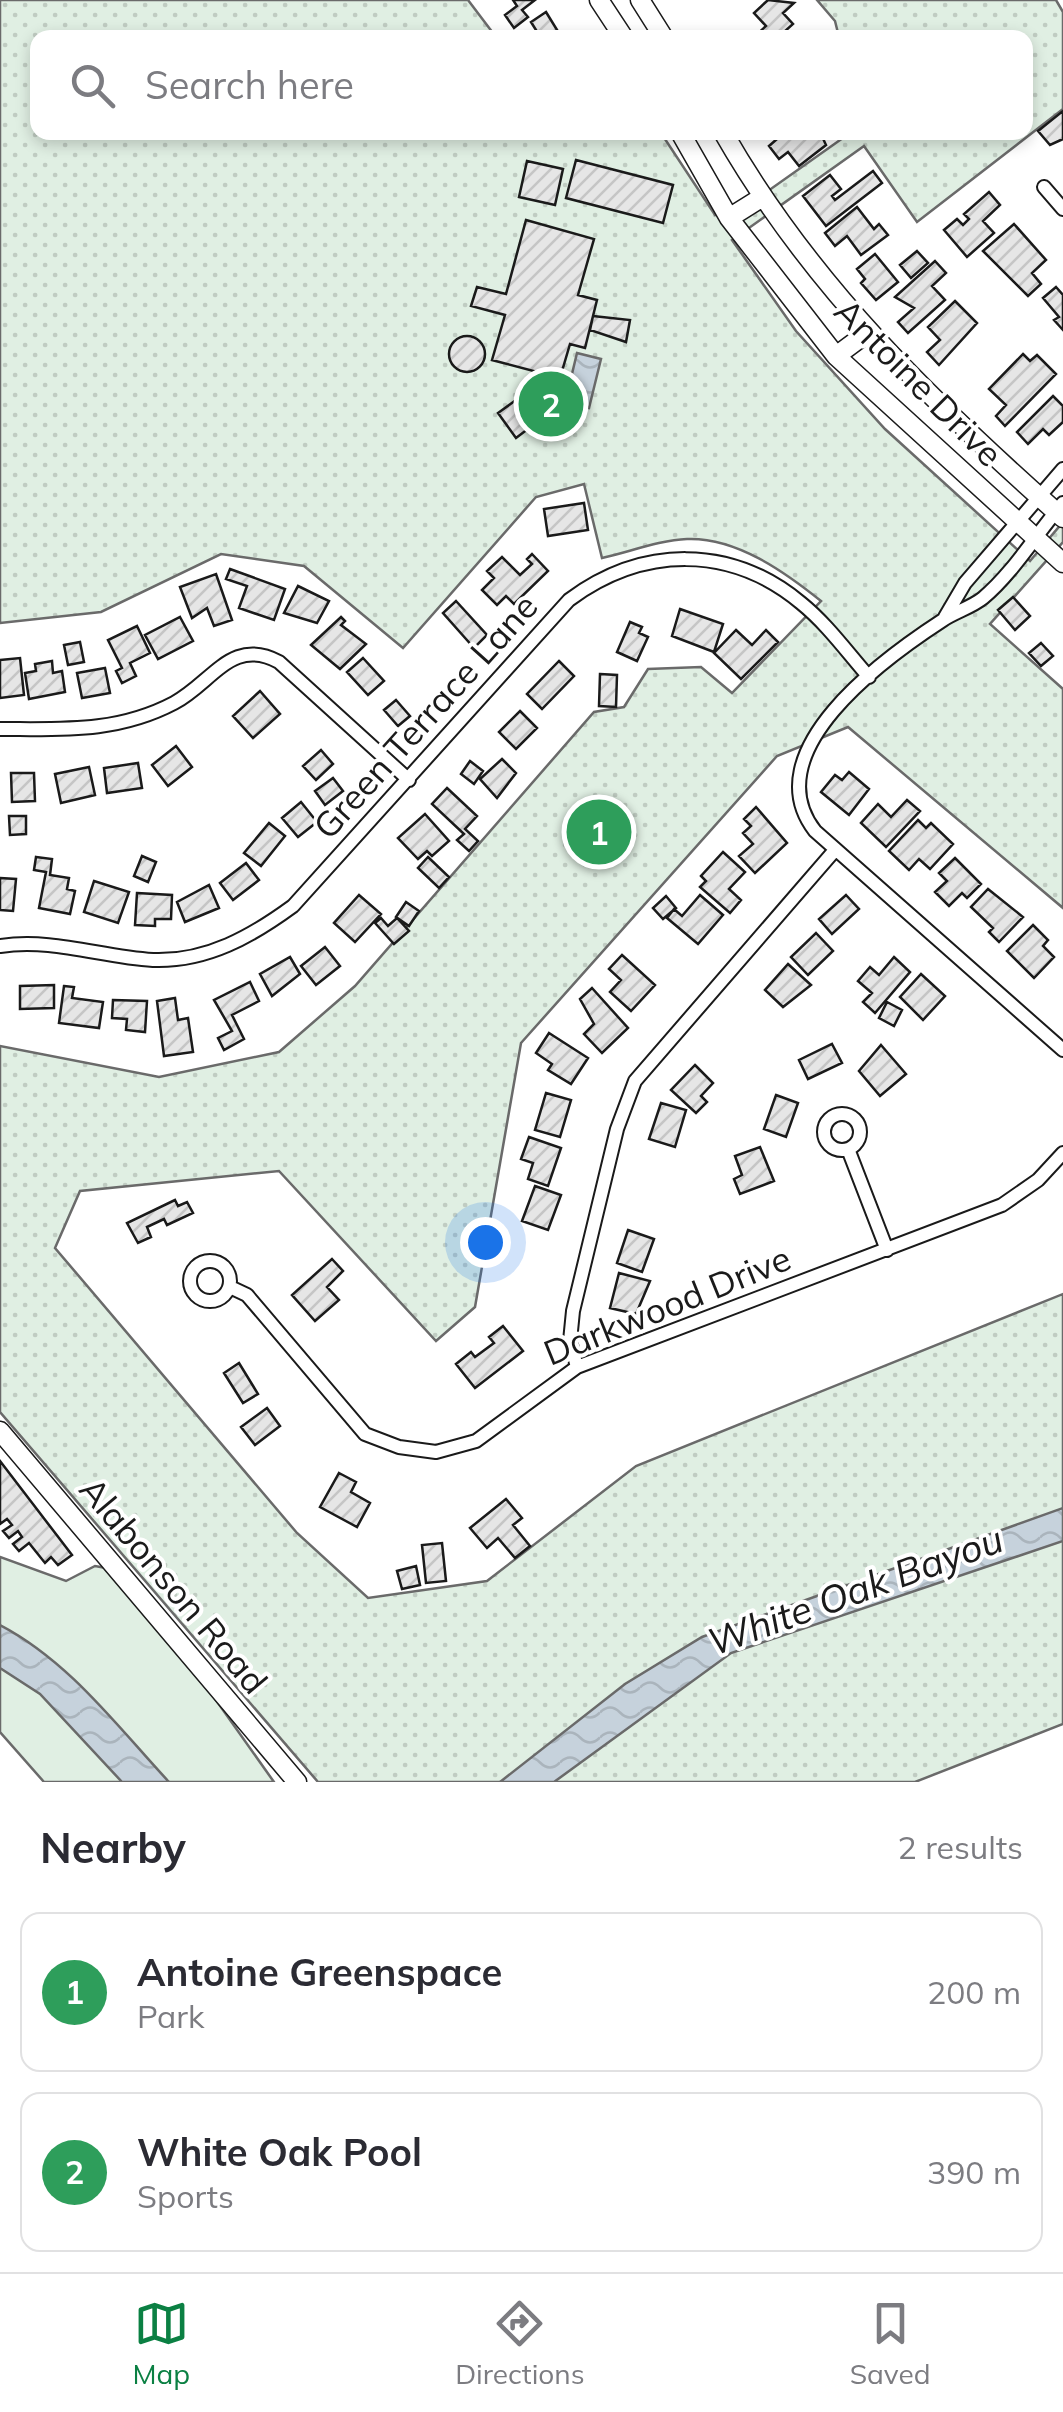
<!DOCTYPE html>
<style>
:root{--surface:#fff;--page:#f7f7f7;--text:#2b2b33;--muted:#7c7c81;--line:#e1e1e2;--accent:#0b8043}
body{margin:0;font-family:Mulish,sans-serif;background:var(--page);color:var(--text)}
.you{position:absolute;left:485px;top:1242px;width:35px;height:35px;margin:-25px;border:8px solid #fff;border-radius:50%;background:#1a73e8;box-shadow:0 0 0 15px #1a73e833}
.badge{display:grid;place-items:center;width:65px;height:65px;border-radius:50%;background:var(--accent);color:#fff;font-size:32px;font-weight:700}
.pin{position:absolute;translate:-50% -50%;border:5px solid #fff;box-shadow:0 2px 10px #0006}
.list{margin:0;padding:0;list-style:none}
h2{display:flex;justify-content:space-between;align-items:center;height:130px;margin:0;padding:0 40px;font-size:42px}
h2 small{font-size:32px;font-weight:400;color:var(--muted)}
.list li{display:grid;grid-template-columns:65px 1fr auto;gap:30px;align-items:center;box-sizing:border-box;height:160px;margin:0 20px 20px;padding:0 20px;border:2px solid var(--line);border-radius:20px}
.list b{display:block;font-size:38px;white-space:nowrap}
.list p{margin:0;font-size:32px;white-space:nowrap;color:var(--muted)}
.list em{font-size:32px;font-style:normal;color:var(--muted)}
.icon{flex:none;width:55px;height:55px;fill:none;stroke:currentColor;stroke-width:2;stroke-linecap:round;stroke-linejoin:round}
.map{position:relative;flex:none;width:1063px;height:1782px;overflow:hidden}
.search{position:absolute;background:var(--surface);box-shadow:0 5px 15px #0003;left:30px;right:30px;top:30px;height:110px;display:flex;align-items:center;gap:25px;box-sizing:border-box;padding:0 35px;border-radius:20px;color:var(--muted);font-size:38px}
.sheet{height:490px;background:var(--surface)}
nav{display:flex;justify-content:space-around;align-items:center;box-sizing:border-box;height:140px;border-top:2px solid var(--line);background:var(--surface);font-size:28px;color:var(--muted)}
nav a{display:grid;justify-items:center;gap:5px}
nav .on{color:var(--accent)}
.map>svg:first-child{display:block}
</style>
<div class="map">
<svg width="1063" height="1782" viewBox="0 0 1063 1782">
<defs>
<pattern id="park-dots" width="8" height="8" patternUnits="userSpaceOnUse" patternTransform="scale(2.5)"><rect width="8" height="8" fill="#e0efe3"/><path d="M2 2h.1M6 6h.1" fill="none" stroke="#c0ccc2" stroke-width="1.8" stroke-linecap="round"/></pattern>
<pattern id="water-waves" width="16" height="10" patternUnits="userSpaceOnUse" patternTransform="scale(2.5)"><rect width="16" height="10" fill="#c6d2dc"/><path d="M0 5q4-4 8 0t8 0" fill="none" stroke="#aab4bc"/></pattern>
<pattern id="building-hatch" width="6" height="6" patternUnits="userSpaceOnUse" patternTransform="scale(2.5)"><rect width="6" height="6" fill="#e6e6e6"/><path d="M-1 1l2-2M0 6l6-6M5 7l2-2" fill="none" stroke="#c5c5c5"/></pattern>
</defs>
<rect width="100%" height="100%" fill="#fff"/>
<path fill="#e0efe3" stroke="#6a6a6a" stroke-width="2.5" d="M0 1557 66 1581 95 1566 106 1568 201 1679 274 1782H44L0 1732Z"/>
<path fill="url(#park-dots)" stroke="#6a6a6a" stroke-width="2.5" d="M0 0H468L496 37 38 38V132L661 133 715 215 768 191 850 133 1026 132V38L839 37 835 21 817 0H1056L1063 12V109L917 222 864 146 732 240 796 331 885 429 1030 561 1063 522V542L990 624 1063 689V908L848 727 777 756 521 1043 475 1307 436 1341 279 1171 80 1191 55 1248 297 1533 368 1598 487 1581 636 1466 1063 1294V1724L915 1782H318L0 1412V1046L159 1077 279 1052 355 986 594 712 624 707 648 669 701 667 732 693 821 601C785 572 736 537 687 539 660 540 629 552 602 558L584 484 536 497 403 648 304 566 221 554 101 612 0 623Z"/>
<path fill="url(#water-waves)" stroke="#6a6a6a" stroke-width="2.5" d="M577 353 601 359 589 408 565 403Z
M1063 1508V1541L731 1653 554 1782H500L625 1684 702 1637Z
M0 1625C69 1661 117 1726 169 1782H122L40 1694 0 1668Z"/>
<path fill="url(#building-hatch)" stroke="#1a1a1a" stroke-width="2.5" d="M513 0H535L522 10 528 17 514 28 505 15 517 6Z
M768 0 794 3 783 13 793 24 784 32 790 38 755 36 766 26 754 13Z
M546 12 562 38H541L531 22Z
M1063 111V139L1050 145 1038 131Z
M785 132H820L826 145 799 166 788 152 779 159 769 146Z
M576 160 673 185 663 223 566 198Z
M527 161 563 169 555 205 519 197Z
M873 171 882 183 826 226 803 196 830 175 841 189 832 196 835 200Z
M989 192 1000 205 983 221 994 233 967 257 944 230 957 219 963 225 969 219 964 214Z
M857 207 874 229 879 224 888 235 861 255 847 236 835 246 825 233Z
M526 220 594 239 578 295 597 300 585 348 570 344 560 378 492 360 505 315 471 306 477 287 506 294Z
M1014 224 1046 260 1032 273 1041 284 1028 296 983 251Z
M917 251 928 263 911 278 900 265Z
M875 254 898 282 876 300 861 283 865 279 857 269Z
M935 261 946 273 932 286 945 300 908 333 898 322 914 308 895 297Z
M1056 287 1063 295V330L1054 320 1059 317 1043 298Z
M955 301 977 323 939 365 927 352 940 340 928 327Z
M593 316 630 320 626 342 590 330Z
M449 354a18 18 0 1 1 36 0a18 18 0 1 1-36 0Z
M1023 354 1030 361 1037 355 1056 374 1005 426 996 416 1006 405 989 389Z
M523 395 541 419 516 438 498 413Z
M1053 396 1063 406V422L1049 435 1043 429 1028 444 1017 432Z
M584 503 588 530 548 536 544 509Z
M532 554 548 571 514 604 506 596 497 605 482 590 494 578 487 571 502 557 520 575 532 564 527 559Z
M230 569 285 589 274 620 239 608 247 586 226 579Z
M216 574 232 620 214 626 207 608 192 618 180 587Z
M298 586 329 601 317 623 284 613Z
M1013 597 1030 616 1015 630 998 610Z
M456 601 487 635 474 648 443 613Z
M680 609 723 624 714 652 672 636Z
M180 617 193 641 158 659 145 635Z
M341 617 345 621 341 625 366 644 340 669 311 645Z
M630 622 642 627 639 633 648 637 637 661 617 652Z
M137 626 150 653 130 663 136 676 122 683 116 671 122 668 108 640Z
M736 630 752 645 766 630 778 642 741 679 714 653Z
M80 642 84 662 68 665 64 645Z
M1041 643 1053 656 1041 666 1029 653Z
M20 658 24 695 0 698V660Z
M363 658 384 681 368 695 347 672Z
M52 661 53 673 62 671 65 692 29 699 25 673 36 671 35 664Z
M559 661 574 676 542 709 527 694Z
M105 668 110 693 82 698 77 673Z
M600 674 617 675 616 707 599 706Z
M260 691 280 714 253 738 233 716Z
M396 700 410 716 398 726 384 710Z
M520 711 537 728 516 749 499 732Z
M176 746 192 767 168 786 152 765Z
M321 750 333 764 316 780 303 766Z
M502 759 516 773 497 798 480 779Z
M470 761 483 771 474 784 461 774Z
M138 763 142 788 107 793 104 768Z
M89 767 95 795 61 803 55 774Z
M849 772 869 789 849 815 821 792 835 775 842 780Z
M11 773H34L35 801 12 802Z
M333 778 343 791 325 805 315 791Z
M447 788 477 816 465 829 478 841 469 851 457 840 464 834 432 804Z
M907 800 920 811 886 847 861 823 878 804 891 817Z
M301 802 317 822 298 837 282 818Z
M756 807 787 843 755 873 739 856 753 844 743 833 751 826 744 819Z
M425 814 449 841 432 856 427 851 418 859 398 838Z
M9 816H26V834L10 835Z
M918 820 926 828 931 823 953 844 930 869 919 859 909 870 889 851Z
M269 823 285 836 261 866 244 853Z
M723 852 745 872 729 889 741 900 730 913 700 887 706 881 701 876Z
M142 856 156 862 148 882 134 876Z
M36 857 52 859 50 875 69 878 67 889 75 891 70 914 39 908 46 872 34 870Z
M428 857 449 877 439 888 418 868Z
M955 858 981 884 967 898 962 893 949 906 935 892 947 881 939 873Z
M246 863 259 880 233 900 220 883Z
M0 878 16 879 13 911 0 910Z
M94 881 129 892 118 923 84 912Z
M209 885 219 908 185 922 177 902Z
M988 889 1023 917 999 942 989 932 993 928 971 907Z
M137 893 172 895 171 919H155V926L135 925Z
M359 895 381 914 355 942 334 923Z
M700 895 723 915 698 944 667 918 674 909 682 916Z
M846 895 859 909 832 934 819 919Z
M666 896 676 908 663 919 653 908Z
M406 902 419 911 409 926 396 917Z
M381 918 388 926 397 918 409 931 394 944 375 923Z
M1033 925 1048 940 1043 946 1054 957 1034 978 1007 951Z
M816 933 833 951 808 975 791 957Z
M325 947 340 966 316 985 301 966Z
M622 955 655 985 631 1011 610 992 621 980 609 969Z
M290 957 300 974 272 996 260 974Z
M894 957 910 972 875 1013 863 1002 872 993 858 981 870 967 879 975Z
M788 964 811 985 783 1007 765 990Z
M921 974 945 996 923 1020 900 997Z
M250 982 259 1001 232 1015 244 1039 224 1050 218 1038 232 1031 214 1000Z
M54 985V1008L20 1009V986Z
M64 986 74 987 72 998 103 1002 99 1028 59 1023Z
M592 988 628 1028 602 1053 584 1034 594 1024 580 999Z
M175 998 178 1020 188 1018 193 1052 164 1056 157 1001Z
M113 1000 147 1001 145 1032 126 1030 127 1019 112 1018Z
M887 1002 902 1010 894 1026 879 1018Z
M549 1033 588 1058 571 1084 548 1070 552 1064 536 1053Z
M832 1044 842 1063 808 1079 799 1060Z
M881 1045 906 1074 880 1096 859 1071Z
M695 1065 713 1083 701 1096 707 1102 696 1113 671 1090Z
M546 1093 571 1100 560 1137 535 1130Z
M776 1095 798 1103 786 1137 764 1129Z
M661 1103 686 1110 675 1147 649 1139Z
M529 1137 561 1148 548 1186 528 1179 533 1163 521 1159Z
M760 1147 774 1181 740 1194 734 1179 742 1175 735 1156Z
M535 1186 561 1195 548 1230 522 1221Z
M175 1200 178 1206 187 1202 193 1213 167 1225 164 1219 147 1227 151 1237 138 1243 127 1223Z
M628 1230 654 1239 642 1272 617 1263Z
M332 1259 343 1271 327 1287 339 1300 315 1321 292 1295Z
M619 1273 650 1281 636 1314 610 1308Z
M503 1326 523 1351 475 1388 456 1364 471 1352 475 1357 494 1343 489 1337Z
M239 1363 258 1394 243 1403 224 1373Z
M267 1408 280 1426 255 1445 241 1427Z
M0 1461 72 1555 58 1565 51 1557 45 1563 29 1543 19 1551 13 1544 22 1537 18 1531 9 1538 3 1531 12 1525 7 1519 0 1524Z
M339 1473 356 1482 351 1492 370 1503 357 1527 320 1507Z
M506 1499 522 1518 513 1525 530 1546 515 1558 498 1538 487 1548 470 1528Z
M442 1543 446 1581 426 1583 422 1545Z
M416 1566 420 1585 402 1589 397 1571Z"/>
<g fill="none" stroke-linecap="round" stroke-linejoin="round">
<g stroke="#1a1a1a" stroke-width="16">
<path id="street" d="M1044 187 1063 209
M1063 503C1037 533 1013 573 983 598 972 607 955 612 943 620 883 659 754 752 815 831L1063 1050
M945 617 965 583 1063 469
M0 729C62 729 117 733 174 703 212 683 232 636 279 662L409 780
M0 946C53 938 101 957 153 960 207 962 252 936 293 906L569 600C642 546 730 544 801 603 827 624 847 652 869 677
M824 1132a18 18 0 1 1 36 0a18 18 0 1 1-36 0Z
M848 1149 887 1250
M190 1281a20 20 0 1 1 40 0a20 20 0 1 1-40 0Z
M230 1287 247 1295 365 1434 399 1447 436 1452 476 1441 577 1367 1002 1205 1038 1180 1063 1153
M577 1367 570 1341 573 1311 617 1129 635 1081 835 850"/>
</g>
<g stroke="#1a1a1a" stroke-width="21">
<path id="secondary" d="M599 0 624 38
M640 0 664 38
M680 132 729 218 836 356 1063 563
M723 132C811 286 931 401 1063 518
M729 218 761 198
M836 356 867 333
M0 1431 297 1782"/>
</g>
<use href="#street" stroke="#fff" stroke-width="12"/>
<use href="#secondary" stroke="#fff" stroke-width="18"/>
</g>
<g text-anchor="middle" dominant-baseline="central" stroke-width="8" stroke-linejoin="round" paint-order="stroke">
<g font-size="35" fill="#1a1a1a" stroke="#fff">
<text transform="translate(919 382) rotate(45)">Antoine Drive</text>
<text transform="translate(425 716) rotate(-48)">Green Terrace Lane</text>
<text transform="translate(667 1305) rotate(-22)">Darkwood Drive</text>
<text transform="translate(174 1585) rotate(50)">Alabonson Road</text>
</g>
<g font-size="38" font-style="italic" fill="#1a1a1a" stroke="#fff">
<text transform="translate(855 1590) rotate(-20)">White Oak Bayou</text>
</g>
</g>
</svg>
<div class="you"></div>
<div class="pin badge" style="left:599px;top:832px;background:#2e9e5b">1</div>
<div class="pin badge" style="left:551px;top:404px;background:#2e9e5b">2</div>
<div class="search"><svg class="icon" aria-label="search" viewBox="0 0 24 24"><circle cx="10" cy="10" r="6"/><path d="M15 15l6 6"/></svg>Search here</div>
</div>
<section class="sheet">
<h2>Nearby<small>2 results</small></h2>
<ul class="list">
<li><span class="badge" style="background:#2e9e5b">1</span><div><b>Antoine Greenspace</b><p>Park</p></div><em>200 m</em></li>
<li><span class="badge" style="background:#2e9e5b">2</span><div><b>White Oak Pool</b><p>Sports</p></div><em>390 m</em></li>
</ul>
</section>
<nav>
<a class="on"><svg class="icon" aria-label="map" viewBox="0 0 24 24"><path d="M3 6l6-2 6 2 6-2v14l-6 2-6-2-6 2zM9 4v14M15 6v14"/></svg>Map</a>
<a><svg class="icon" aria-label="directions" viewBox="0 0 24 24"><path d="M12 3l9 9-9 9-9-9zM9 14v-3h6M13 9l2 2-2 2"/></svg>Directions</a>
<a><svg class="icon" aria-label="saved" viewBox="0 0 24 24"><path d="M7 4h10v16l-5-4-5 4z"/></svg>Saved</a>
</nav>
